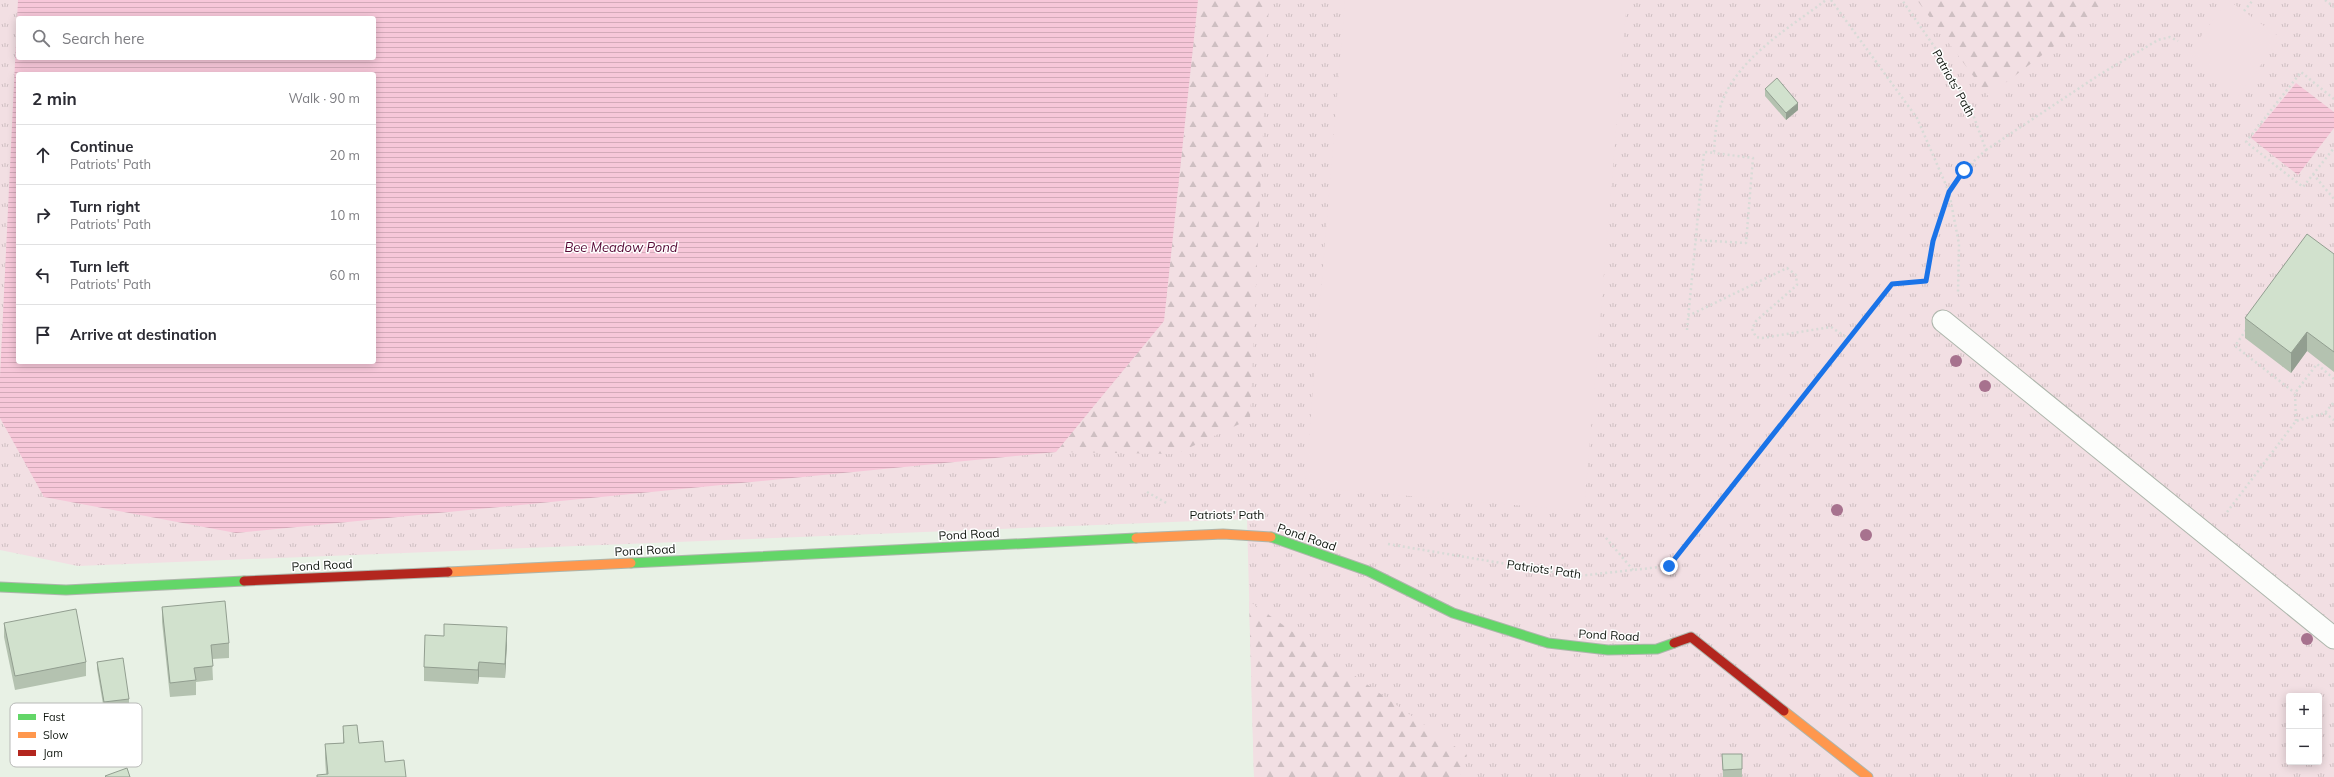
<!DOCTYPE html>
<meta charset="utf-8">
<style>
:root{--surface:#fff;--page:#f7f7f7;--text:#2b2b33;--muted:#7c7c81;--line:#e1e1e2}
body{margin:0;font-family:Mulish,sans-serif;background:var(--page);color:var(--text)}
.controls{position:absolute;right:12px;bottom:12px;display:grid;overflow:hidden;border-radius:4px;box-shadow:0 2px 10px #0003}
.controls button{width:36px;height:36px;display:grid;place-items:center;padding:0;border:0;border-bottom:1px solid var(--line);background:var(--surface);color:var(--text);font:20px sans-serif}
.stop{position:absolute;width:12px;height:12px;margin:-9px;border:3px solid #1a73e8;border-radius:50%;background:#fff}
.stop.end{background:#1a73e8;border-color:#fff;box-shadow:0 1px 4px #0008}
.list{margin:0;padding:0;list-style:none}
h2{display:flex;justify-content:space-between;align-items:center;height:52px;margin:0;padding:0 16px;font-size:17px}
h2 small{font-size:13px;font-weight:400;color:var(--muted)}
.list li{display:grid;grid-template-columns:26px 1fr auto;gap:12px;align-items:center;box-sizing:border-box;height:60px;padding:0 16px;border-top:1px solid var(--line)}
.list b{display:block;font-size:15px;white-space:nowrap}
.list p{margin:0;font-size:13px;white-space:nowrap;color:var(--muted)}
.list em{font-size:13px;font-style:normal;color:var(--muted)}
.icon{flex:none;width:22px;height:22px;fill:none;stroke:currentColor;stroke-width:2;stroke-linecap:round;stroke-linejoin:round}
.map{position:relative;flex:none;width:2334px;height:777px;overflow:hidden}
.search{position:absolute;background:var(--surface);box-shadow:0 2px 10px #0003;left:16px;top:16px;width:360px;height:44px;display:flex;align-items:center;gap:10px;box-sizing:border-box;padding:0 14px;border-radius:4px;color:var(--muted);font-size:15px}
.panel{position:absolute;background:var(--surface);box-shadow:0 2px 10px #0003;left:16px;top:72px;width:360px;height:292px;border-radius:4px}
.map>svg:first-child{display:block}
</style>
<div class="map">
<svg width="2334" height="777" viewBox="0 0 2334 777">
<defs>
<pattern id="grass-tufts" width="24" height="20" patternUnits="userSpaceOnUse"><rect width="24" height="20" fill="#f2dfe3"/><path d="M3 7l-1-3M5 7V3M7 7l1-3M15 17l-1-3M17 17v-4M19 17l1-3" fill="none" stroke="#cebfc2"/></pattern>
<pattern id="forest-firs" width="22" height="20" patternUnits="userSpaceOnUse"><rect width="22" height="20" fill="#f2dfe3"/><path d="M5 1l3.5 6h-7zM16 11l3.5 6h-7z" fill="#cebfc2"/></pattern>
<pattern id="water-rules" width="6" height="5" patternUnits="userSpaceOnUse"><rect width="6" height="5" fill="#f7c7d9"/><path d="M0 2.5h6" fill="none" stroke="#d3aab9"/></pattern>
</defs>
<rect width="100%" height="100%" fill="#e8f1e5"/>
<path fill="url(#grass-tufts)" fill-rule="evenodd" d="M0 0H2334V777H1254L1247 519 78 566 0 550ZM18 18H374V58H18ZM18 74H374V362H18ZM2289 696H2319V762H2289Z"/>
<path fill="url(#forest-firs)" d="M1198 0H1269L1250 419 1176 454 1056 452 1164 321Z
M1917 0H2115L1988 96Z
M1249 601 1467 755 1460 777H1254Z"/>
<path fill="#f2dfe3" d="M1345 0H1627L1584 511 1305 487Z
M2228 0 2281 38 2237 97 2185 58Z"/>
<path fill="url(#water-rules)" fill-rule="evenodd" d="M18 0H1198L1164 321 1056 452 236 533 44 497 0 418V377ZM18 18H374V58H18ZM18 74H374V362H18Z
M2296 83 2334 112V128L2298 175 2251 138Z"/>
<g fill="none" stroke-linecap="round" stroke-linejoin="round">
<g stroke="#aeb6ac" stroke-width="23">
<path id="lane" d="M1943 321 2334 638"/>
</g>
<g stroke="#aeb6ac" stroke-width="11">
<path id="fast" d="M1271 537 1368 571 1453 613 1548 643 1608 650 1657 649 1674 643
M631 563 1136 538
M0 587 66 590 244 581"/>
</g>
<g stroke="#aeb6ac" stroke-width="11">
<path id="slow" d="M1136 538 1223 534 1271 537
M448 572 631 563
M1784 711 1868 777"/>
</g>
<g stroke="#aeb6ac" stroke-width="11">
<path id="jam" d="M244 581 448 572
M1674 643 1691 637 1784 711"/>
</g>
<path stroke="#d8dbd7" stroke-width="2.5" stroke-dasharray="2 3" stroke-linecap="butt" d="M1831 0 1917 118 1949 192 1959 244 1958 293
M2325 0 2334 7
M2244 11 2253 0
M2334 99 2301 72 2246 142 2303 187 2334 148
M1986 150 2099 75 2158 40 2170 37 2178 41
M2313 174 2334 199
M1695 240 1746 243 1753 158 1714 153
M1688 316 1787 268 1796 275 1797 285 1756 321 1752 329 1756 337 1762 338 1831 327 1849 339
M1687 330 1704 152 1714 153C1715 136 1716 118 1722 102 1739 57 1789 28 1826 0
M2246 330 2235 346 2295 393
M2325 413 2334 420
M2296 421 2295 393 2317 364 2334 379
M1147 492 1168 504
M2227 512 2296 421 2325 413 2334 402
M1606 538 1633 570
M1388 544 1578 576 1669 566 1892 284 1926 281C1931 255 1937 216 1949 192 1958 175 1972 163 1986 150L1971 109 1938 52 1902 0"/>
<use href="#lane" stroke="#fcfdfb" stroke-width="21"/>
<use href="#fast" stroke="#63d668" stroke-width="9"/>
<use href="#slow" stroke="#ff974d" stroke-width="9"/>
<use href="#jam" stroke="#b3261e" stroke-width="9"/>
</g>
<g fill="#a7728e">
<circle cx="1956" cy="361" r="6"/>
<circle cx="1985" cy="386" r="6"/>
<circle cx="1837" cy="510" r="6"/>
<circle cx="1866" cy="535" r="6"/>
<circle cx="2307" cy="639" r="6"/>
</g>
<path fill="#b4c2b0" d="M1765 89 1798 110 1786 120 1765 96Z
M2334 254V372L2307 351 2291 373 2245 338V318Z
M162 607 229 643V658L212 659 213 680 196 682V695L170 697 162 622Z
M4 623 86 662V676L15 690 4 637Z
M507 642 505 678 479 677 478 684 424 681V667Z
M97 662 129 699V706L104 710 97 669Z
M343 726 359 743 385 762 326 774 325 758V744L343 743Z
M1722 754H1742V777H1723Z"/>
<path fill="#929e90" d="M1798 103V110L1786 120V113Z
M2307 332V351L2291 373V353Z
M507 627V642L505 678V664Z
M479 662V677L478 684V670Z"/>
<path fill="#d1e1cd" stroke="#929e90" d="M1777 78 1798 103 1786 113 1765 89Z
M2307 234 2334 254V352L2307 332 2291 353 2245 318Z
M225 601 229 643 211 645 213 666 194 668 196 680 170 683 162 607Z
M76 609 86 662 15 676 4 623Z
M444 624 507 627 505 664 479 662 478 670 424 667 425 635 444 636Z
M123 658 129 699 104 702 97 662Z
M357 725 359 743 383 741 385 762 404 760 406 777H317V775L328 774 325 744 344 743 343 726Z
M1722 754H1742V769L1723 770Z
M127 768 130 777H106L105 776Z"/>
<g fill="none" stroke-linecap="round" stroke-linejoin="round">
<path stroke="#1a73e8" stroke-width="5" d="M1669 566 1892 284 1926 281 1933 241 1949 192 1964 170"/>
</g>
<g text-anchor="middle" dominant-baseline="central" stroke-width="3" stroke-linejoin="round" paint-order="stroke">
<g font-size="12" fill="#111710" stroke="#fff">
<text transform="translate(1954 83) rotate(61)">Patriots' Path</text>
<text x="1227" y="514">Patriots' Path</text>
<text transform="translate(969 534) rotate(-3)">Pond Road</text>
<text transform="translate(1307 537) rotate(19)">Pond Road</text>
<text transform="translate(645 550) rotate(-3)">Pond Road</text>
<text transform="translate(322 565) rotate(-3)">Pond Road</text>
<text transform="translate(1544 569) rotate(8)">Patriots' Path</text>
<text transform="translate(1609 635) rotate(3)">Pond Road</text>
</g>
<g font-size="13" font-style="italic" fill="#540733" stroke="#fff">
<text x="621" y="247">Bee Meadow Pond</text>
</g>
</g>
<rect x="10" y="703" width="132" height="64" rx="6" fill="#fff" stroke="#b8b9b7" stroke-width="1"/>
<rect x="18" y="714" width="18" height="6" fill="#63d668"/>
<rect x="18" y="732" width="18" height="6" fill="#ff974d"/>
<rect x="18" y="750" width="18" height="6" fill="#b3261e"/>
<g font-size="11" fill="#111710">
<text x="43" y="721">Fast</text>
<text x="43" y="739">Slow</text>
<text x="43" y="757">Jam</text>
</g>
</svg>
<div class="controls">
<button>+</button>
<button>−</button>
</div>
<div class="stop" style="left:1964px;top:170px"></div>
<div class="stop end" style="left:1669px;top:566px"></div>
<div class="search"><svg class="icon" aria-label="search" viewBox="0 0 24 24"><circle cx="10" cy="10" r="6"/><path d="M15 15l6 6"/></svg>Search here</div>
<section class="panel">
<h2>2 min<small>Walk · 90 m</small></h2>
<ul class="list">
<li><svg class="icon" aria-label="ahead" viewBox="0 0 24 24"><path d="M12 20V5M6 11l6-6 6 6"/></svg><div><b>Continue</b><p>Patriots' Path</p></div><em>20 m</em></li>
<li><svg class="icon" aria-label="right" viewBox="0 0 24 24"><path d="M7 20v-9h11M14 6l5 5-5 5"/></svg><div><b>Turn right</b><p>Patriots' Path</p></div><em>10 m</em></li>
<li><svg class="icon" aria-label="left" viewBox="0 0 24 24"><path d="M17 20v-9H6M10 6l-5 5 5 5"/></svg><div><b>Turn left</b><p>Patriots' Path</p></div><em>60 m</em></li>
<li><svg class="icon" aria-label="arrive" viewBox="0 0 24 24"><path d="M6 21V4h12l-3 4 3 4H6"/></svg><div><b>Arrive at destination</b></div></li>
</ul>
</section>
</div>
